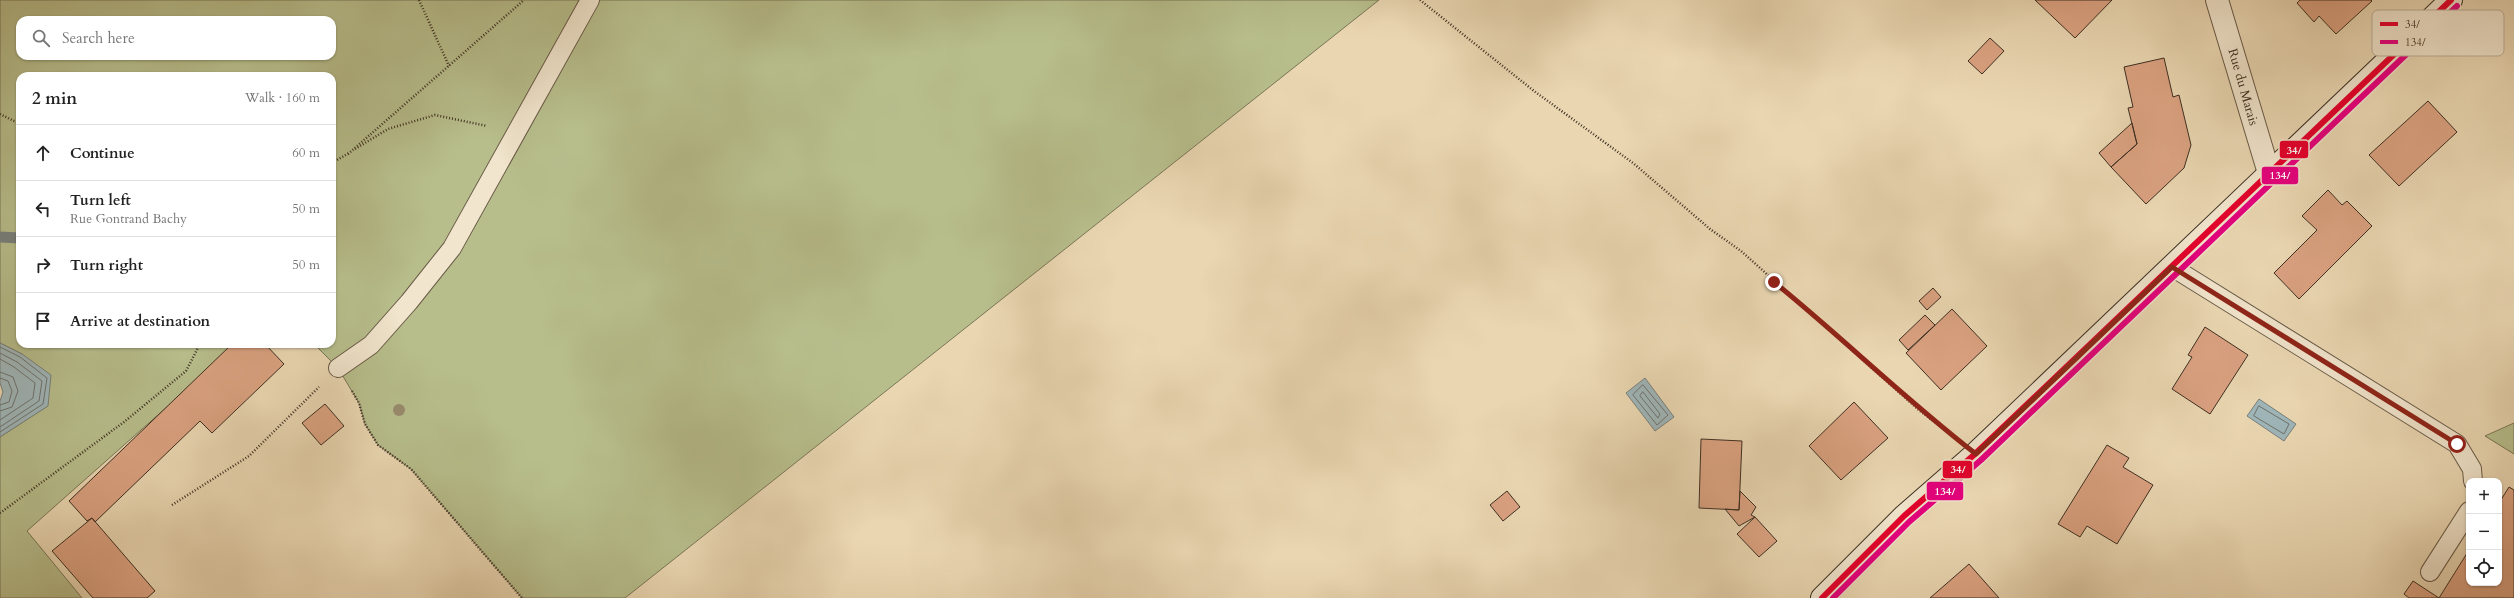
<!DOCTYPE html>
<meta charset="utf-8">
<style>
:root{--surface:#fff;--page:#f2f2f2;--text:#222;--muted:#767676;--line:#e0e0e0}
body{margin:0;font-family:Cardo,serif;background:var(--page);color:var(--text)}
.controls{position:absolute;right:12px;bottom:12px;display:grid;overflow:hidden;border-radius:8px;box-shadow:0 1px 3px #0004}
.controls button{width:36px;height:36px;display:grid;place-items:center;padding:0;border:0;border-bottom:1px solid var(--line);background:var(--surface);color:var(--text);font:20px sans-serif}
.stop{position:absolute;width:12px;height:12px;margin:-9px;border:3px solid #8f2418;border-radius:50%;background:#fff}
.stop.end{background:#8f2418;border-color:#fff;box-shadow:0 1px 4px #0008}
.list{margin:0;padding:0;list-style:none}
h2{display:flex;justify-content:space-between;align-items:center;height:52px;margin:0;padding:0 16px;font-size:17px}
h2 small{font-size:13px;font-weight:400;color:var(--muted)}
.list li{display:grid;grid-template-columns:26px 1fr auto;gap:12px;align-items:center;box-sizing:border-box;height:56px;padding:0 16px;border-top:1px solid var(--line)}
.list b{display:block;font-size:15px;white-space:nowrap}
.list p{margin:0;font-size:13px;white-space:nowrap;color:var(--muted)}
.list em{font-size:13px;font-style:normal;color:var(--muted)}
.icon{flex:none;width:22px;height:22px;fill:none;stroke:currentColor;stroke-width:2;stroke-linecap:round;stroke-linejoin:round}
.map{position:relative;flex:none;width:2514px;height:598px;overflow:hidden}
.search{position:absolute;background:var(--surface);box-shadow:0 1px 3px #0004;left:16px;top:16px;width:320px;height:44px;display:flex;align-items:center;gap:10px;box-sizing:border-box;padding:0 14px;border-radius:12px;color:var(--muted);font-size:15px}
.panel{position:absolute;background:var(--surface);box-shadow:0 1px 3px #0004;left:16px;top:72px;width:320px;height:276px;border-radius:12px}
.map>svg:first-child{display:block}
</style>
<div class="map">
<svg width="2514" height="598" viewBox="0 0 2514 598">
<rect width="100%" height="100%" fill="#ead7b2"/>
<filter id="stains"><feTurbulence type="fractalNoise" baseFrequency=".005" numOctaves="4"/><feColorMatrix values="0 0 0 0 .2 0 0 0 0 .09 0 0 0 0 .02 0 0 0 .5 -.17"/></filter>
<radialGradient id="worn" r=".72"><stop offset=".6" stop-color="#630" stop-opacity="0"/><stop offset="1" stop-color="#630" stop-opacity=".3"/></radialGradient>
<path fill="#b7be8c" stroke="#7a7657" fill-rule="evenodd" d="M0 0H1379L625 598H522L411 469 378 445 365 424 359 403 338 368 314 344H332V76H20V344H238L27 531 82 598H0V437L47 406 22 354 0 343ZM20 20H332V56H20Z
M2514 423V454L2485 436Z"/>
<path fill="#9fb6b9" stroke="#78807d" d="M0 343 22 354 51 375 48 406 0 437V401L3 392 0 383Z
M1645 378 1674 417 1655 431 1626 393Z
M2259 399 2296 424 2284 441 2247 416Z"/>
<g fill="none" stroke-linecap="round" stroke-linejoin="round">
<path stroke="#6e726e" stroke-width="1" d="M0 347 20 357 47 378 43 404 0 432
M0 353 17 362 42 381 39 401 0 427
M0 359 14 367 35 383 33 398 0 420
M0 372 13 377 18 391 12 407 0 411
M0 378 8 381 12 391 9 402 0 405
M1643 385 1668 415 1657 425 1633 395Z
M1643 392 1660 414 1658 418 1640 396Z
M2259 406 2289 424 2284 434 2254 416Z"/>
<path stroke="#78807d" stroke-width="11" d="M0 237 20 238"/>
</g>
<path fill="#dba281" stroke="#3d2f22" d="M2035 0H2112L2075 38Z
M2300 0H2371L2372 1 2336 34 2319 16 2314 22 2297 3Z
M1990 38 2004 51 1982 74 1968 61Z
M2164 58 2173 97 2179 95 2191 145 2184 168 2146 204 2111 167 2137 144 2128 108 2133 107 2124 67Z
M2428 101 2457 132 2399 186 2369 155Z
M2132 123 2137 144 2111 167 2099 153Z
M2328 190 2342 205 2347 201 2372 226 2299 299 2274 273 2317 230 2302 216Z
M1933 288 1941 297 1927 310 1919 301Z
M1952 309 1987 346 1941 390 1906 353Z
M1925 315 1935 325 1908 350 1899 340Z
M2205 327 2248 355 2210 414 2172 389 2192 357 2188 355Z
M232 344H265L284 364 212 433 200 421 95 522 92 518 87 521 69 501Z
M1854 402 1888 438 1841 480 1809 446Z
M325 404 344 426 321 445 302 423Z
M1701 439 1742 441 1739 510 1699 508Z
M2107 445 2129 458 2123 467 2153 485 2117 544 2087 526 2080 537 2058 524Z
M2509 487 2514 490V598H2439L2469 550V583H2499V503Z
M1507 491 1520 507 1503 521 1490 505Z
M1740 491 1756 507 1751 515 1755 517 1739 526 1725 509 1739 510Z
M1755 517 1777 541 1759 557 1737 534Z
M92 518 155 591 147 598H93L52 551Z
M1969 564 1999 598H1930Z
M2413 581 2439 598H2409L2404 594Z"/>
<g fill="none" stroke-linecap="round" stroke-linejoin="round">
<g stroke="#685946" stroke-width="20">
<path id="lane" d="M2172 267 2457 444 2472 469 2473 481
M338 368 371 345 409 302 452 248 590 0
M2430 572 2469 511"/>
</g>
<g stroke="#685946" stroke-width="24">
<path id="street" d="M2217 0 2269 173"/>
</g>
<g stroke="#3d2f22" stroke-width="24">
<path id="secondary" d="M1822 598 1904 516 1975 454 2451 0"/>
</g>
<path stroke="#3d2f22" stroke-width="2.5" stroke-dasharray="1 2" stroke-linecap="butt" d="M419 0 449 66
M1420 0 1534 91 1633 163 1710 229 1741 251 1920 411 1952 435
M0 114 20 124
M355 149 388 129 435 115 487 126
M348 154 524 0
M332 163 349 153
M314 344 318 348
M352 391 359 403 365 424 378 445 411 469 522 598
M172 505 249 456 319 387
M0 513 124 422 186 371 200 344"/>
<use href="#lane" stroke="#f1e5cd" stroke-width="18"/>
<use href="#street" stroke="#f1e5cd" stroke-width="22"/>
<use href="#secondary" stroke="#f1e5cd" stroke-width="22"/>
<g stroke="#f1e5cd" stroke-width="9">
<path id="bus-1" d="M1822 598 1904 516 1975 454 2451 0"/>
</g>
<g stroke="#f1e5cd" stroke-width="9">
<path id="bus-2" d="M1833 598 1909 522 1981 460 2457 6"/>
</g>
<use href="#bus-1" stroke="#e4002b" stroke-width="6"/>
<use href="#bus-2" stroke="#e5007d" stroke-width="6"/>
</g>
<circle fill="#988b6e" cx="399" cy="410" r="6"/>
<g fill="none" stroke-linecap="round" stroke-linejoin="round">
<path stroke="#8f2418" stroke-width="5" d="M1774 282C1843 338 1906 400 1976 454L2172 267 2457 444"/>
</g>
<g text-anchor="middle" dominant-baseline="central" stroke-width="4" stroke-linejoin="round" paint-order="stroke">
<g font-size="13" fill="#3d2f22" stroke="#f1e5cd">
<text transform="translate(2243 87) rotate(74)">Rue du Marais</text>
</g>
</g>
<rect x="2372" y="10" width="132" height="46" rx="6" fill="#f1e5cd" stroke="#bbae9a" stroke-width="1"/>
<rect x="2380" y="22" width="18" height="4" fill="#e4002b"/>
<rect x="2380" y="40" width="18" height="4" fill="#e5007d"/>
<g font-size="11" fill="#3d2f22">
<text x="2405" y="28">34/</text>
<text x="2405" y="46">134/</text>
</g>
<g stroke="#f1e5cd" stroke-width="1.5">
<rect x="2279" y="140" width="30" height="19" rx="4" fill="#e4002b"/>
<rect x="2261" y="166" width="38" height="19" rx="4" fill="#e5007d"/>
<rect x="1942" y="460" width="31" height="19" rx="4" fill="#e4002b"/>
<rect x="1926" y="481" width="38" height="20" rx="4" fill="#e5007d"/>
</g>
<g font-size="11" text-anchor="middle" font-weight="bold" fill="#fff">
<text x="2294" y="154">34/</text>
<text x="2280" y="179">134/</text>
<text x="1958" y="473">34/</text>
<text x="1945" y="495">134/</text>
</g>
<rect width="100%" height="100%" filter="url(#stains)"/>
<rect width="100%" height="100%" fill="url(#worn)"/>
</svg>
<div class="controls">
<button>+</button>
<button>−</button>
<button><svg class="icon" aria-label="locate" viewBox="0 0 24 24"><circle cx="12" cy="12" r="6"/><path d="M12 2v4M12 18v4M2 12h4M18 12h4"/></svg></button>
</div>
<div class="stop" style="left:2457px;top:444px"></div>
<div class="stop end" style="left:1774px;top:282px"></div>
<div class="search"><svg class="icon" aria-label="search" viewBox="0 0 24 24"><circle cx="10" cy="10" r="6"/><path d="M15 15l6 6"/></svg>Search here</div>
<section class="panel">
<h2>2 min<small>Walk · 160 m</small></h2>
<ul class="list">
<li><svg class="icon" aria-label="ahead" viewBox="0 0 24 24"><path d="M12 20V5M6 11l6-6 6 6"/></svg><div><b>Continue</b></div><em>60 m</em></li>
<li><svg class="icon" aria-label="left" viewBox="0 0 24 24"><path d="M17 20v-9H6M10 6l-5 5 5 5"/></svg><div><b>Turn left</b><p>Rue Gontrand Bachy</p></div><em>50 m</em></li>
<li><svg class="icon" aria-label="right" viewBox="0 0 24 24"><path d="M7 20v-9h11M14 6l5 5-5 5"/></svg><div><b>Turn right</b></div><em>50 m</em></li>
<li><svg class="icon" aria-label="arrive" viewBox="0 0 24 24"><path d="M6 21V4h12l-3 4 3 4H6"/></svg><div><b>Arrive at destination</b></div></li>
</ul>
</section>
</div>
